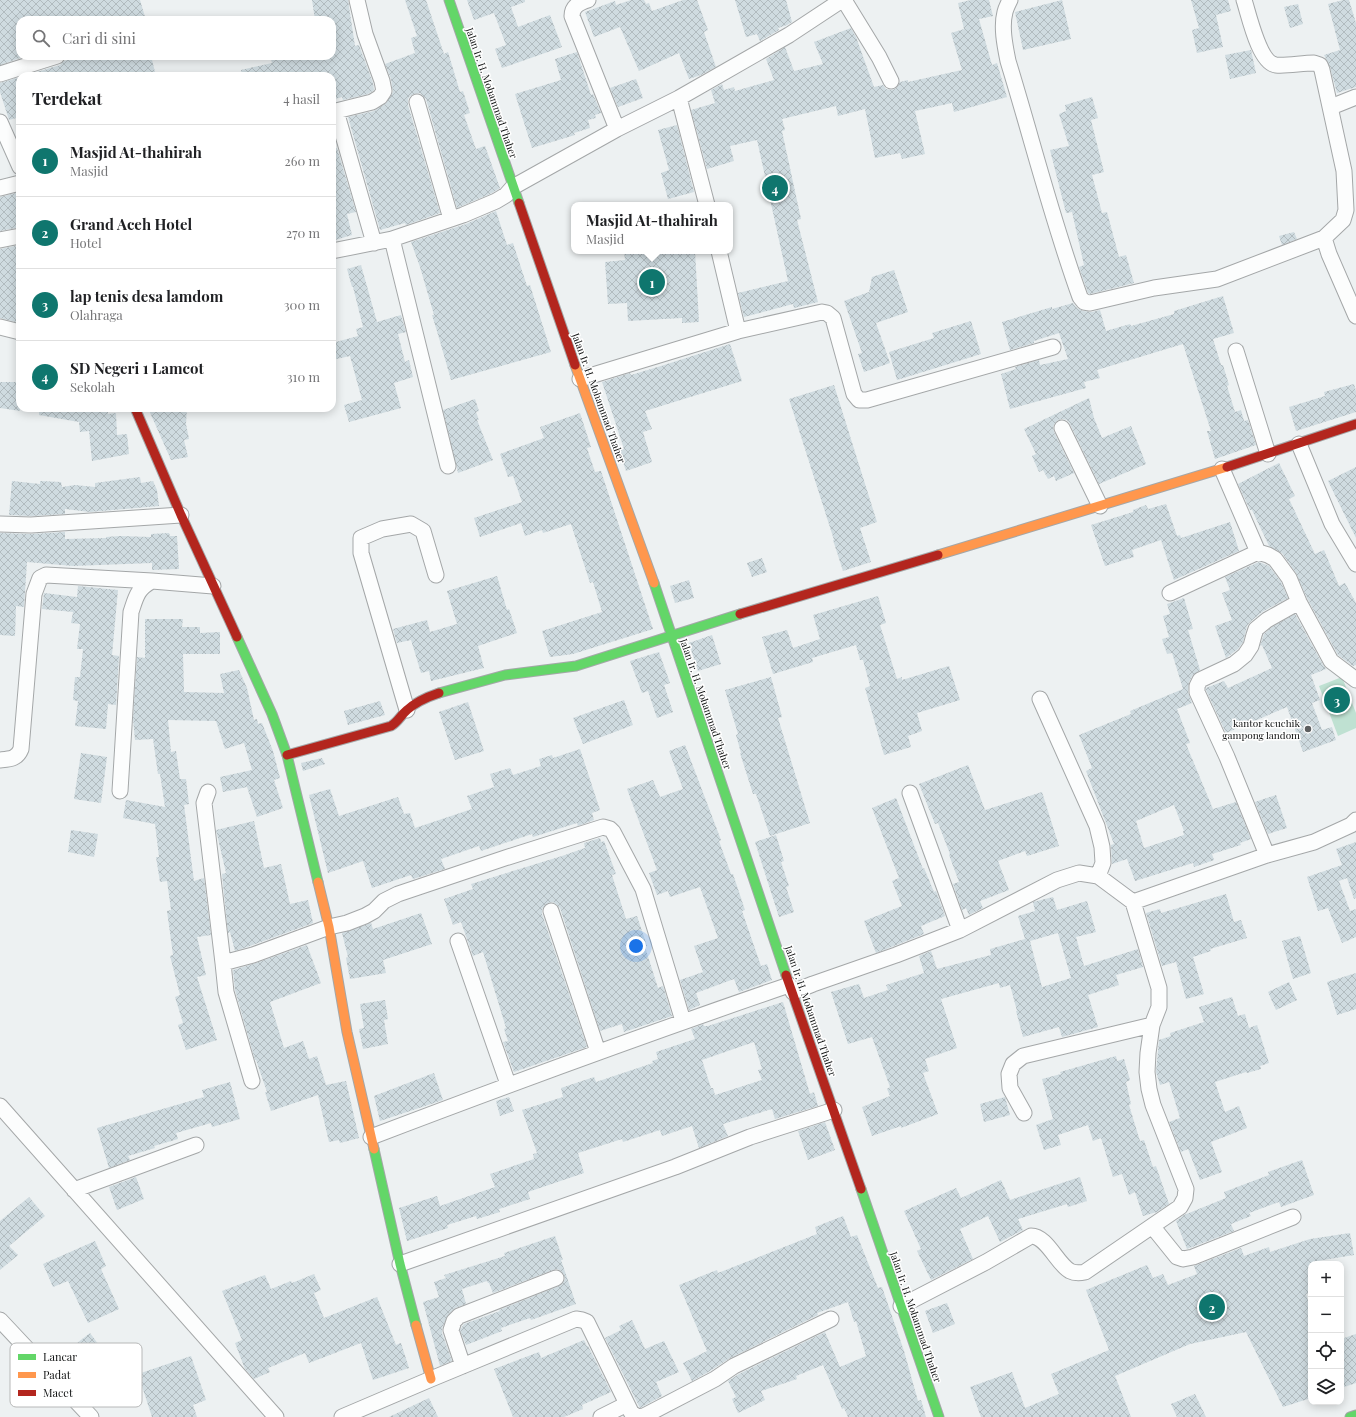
<!DOCTYPE html>
<html lang="id">
<meta charset="utf-8">
<style>
:root{--surface:#fff;--page:#f2f2f2;--text:#202124;--muted:#757577;--line:#e0e0e0;--accent:#0f766e}
body{margin:0;font-family:"Playfair Display",serif;background:var(--page);color:var(--text)}
.controls{position:absolute;right:12px;bottom:12px;display:grid;overflow:hidden;border-radius:8px;box-shadow:0 2px 10px #0003}
.controls button{width:36px;height:36px;display:grid;place-items:center;padding:0;border:0;border-bottom:1px solid var(--line);background:var(--surface);color:var(--text);font:20px sans-serif}
.you{position:absolute;left:636px;top:946px;width:14px;height:14px;margin:-10px;border:3px solid #fff;border-radius:50%;background:#1a73e8;box-shadow:0 0 0 6px #1a73e833}
.badge{display:grid;place-items:center;width:26px;height:26px;border-radius:50%;background:var(--accent);color:#fff;font-size:13px;font-weight:700}
.pin{position:absolute;translate:-50% -50%;border:2px solid #fff;box-shadow:0 1px 4px #0006}
.popup{position:absolute;left:571px;top:202px;width:162px;height:52px;box-sizing:border-box;display:grid;place-content:center;border-radius:8px;background:var(--surface);filter:drop-shadow(0 1px 3px #0005);font-size:13px;white-space:nowrap;color:var(--muted)}
.popup b{font-size:15px;color:var(--text)}
.popup::after{content:'';position:absolute;left:50%;top:100%;margin-left:-8px;border:8px solid transparent;border-top-color:var(--surface)}
.list{margin:0;padding:0;list-style:none}
h2{display:flex;justify-content:space-between;align-items:center;height:52px;margin:0;padding:0 16px;font-size:17px}
h2 small{font-size:13px;font-weight:400;color:var(--muted)}
.list li{display:grid;grid-template-columns:26px 1fr auto;gap:12px;align-items:center;box-sizing:border-box;height:72px;padding:0 16px;border-top:1px solid var(--line)}
.list b{display:block;font-size:15px;white-space:nowrap}
.list p{margin:0;font-size:13px;white-space:nowrap;color:var(--muted)}
.list em{font-size:13px;font-style:normal;color:var(--muted)}
.icon{flex:none;width:22px;height:22px;fill:none;stroke:currentColor;stroke-width:2;stroke-linecap:round;stroke-linejoin:round}
.map{position:relative;flex:none;width:1356px;height:1417px;overflow:hidden}
.search{position:absolute;background:var(--surface);box-shadow:0 2px 10px #0003;left:16px;top:16px;width:320px;height:44px;display:flex;align-items:center;gap:10px;box-sizing:border-box;padding:0 14px;border-radius:12px;color:var(--muted);font-size:15px}
.panel{position:absolute;background:var(--surface);box-shadow:0 2px 10px #0003;left:16px;top:72px;width:320px;height:340px;border-radius:12px}
.map>svg:first-child{display:block}
</style>
<div class="map">
<svg width="1356" height="1417" viewBox="0 0 1356 1417">
<defs>
<pattern id="building-cross-hatch" width="8" height="8" patternUnits="userSpaceOnUse"><rect width="8" height="8" fill="#cfdbe0"/><path d="M0 0l8 8M0 8l8-8" fill="none" stroke="#b1bbbf"/></pattern>
</defs>
<rect width="100%" height="100%" fill="#edf1f2"/>
<path fill="#bfe1d2" d="M1342 677 1356 713V728L1338 736 1319 686Z"/>
<path fill="url(#building-cross-hatch)" fill-rule="evenodd" d="M0 0H140L146 20H20V58L0 65Z
M312 0H348L355 46 359 45 373 83 374 90 368 94 343 100 342 97 332 100V76H242L241 70 272 63 270 56H332V20H315Z
M405 0H426L444 54 448 52 460 92 463 91 470 113 464 115 476 149 485 146 500 188 492 193 457 208 426 99 420 93 414 94 410 96 408 99V105L440 213 406 225 405 223 380 230 348 117 374 111 385 104 393 92 391 79 385 64 415 53 411 38 417 36Z
M467 0H525V2L511 7 518 27 550 15 562 47 502 68 495 49 506 45 494 13 474 20Z
M631 0H644L646 4 649 3 652 11 683 0H697L708 30 704 32 716 67 701 75 689 79 679 53 639 71 620 27 594 37 585 12 615 1 616 5Z
M735 0H786L792 22 787 25 778 28 779 30 760 41 757 34 746 37Z
M971 0H989L993 16 979 19 992 65 997 63 1007 97 954 112 952 103 915 111 925 154 902 159 900 153 875 158 865 109 838 116 836 106 782 119 785 130 782 131 801 219 797 220 818 302 794 308 793 304 744 317 738 293 788 281 757 140 730 146 734 161 707 169 691 110 715 103 711 90 722 84 724 90 734 87 735 91 774 80 766 59 785 47 794 71 823 64 814 42 851 28 856 37 874 87 883 85 886 89 891 90 895 89 898 86 900 82 908 80V82L962 70 951 33 964 29 958 3Z
M1062 0 1071 39 1023 50 1015 12Z
M1191 0H1228L1231 11 1216 15 1223 47 1197 53 1192 30 1199 28Z
M1343 0H1349L1356 23V87L1337 93 1330 67 1324 55 1340 50 1328 4Z
M1298 4 1303 24 1290 28 1284 7Z
M1251 50 1256 73 1230 79 1225 55Z
M577 52 591 95 593 94 601 113 595 115 596 118 588 120 590 128 574 133 575 135 532 148 515 94 561 80 555 59Z
M80 56H151L156 76H24L60 65 64 61Z
M20 77V117L9 120 0 92V83Z
M636 79 643 98 618 107 610 88Z
M1092 97 1098 118 1091 120 1104 172 1092 175 1102 213 1107 212 1119 257 1126 255 1134 283 1090 294 1088 293 1079 267 1084 265 1072 212 1066 213 1050 150 1069 146 1059 114 1066 111 1065 105Z
M677 125 694 192 668 199 661 173 669 170 658 130Z
M337 148 356 212 347 214 352 235 332 241V149Z
M20 192V227L0 231V197Z
M496 211 507 245 513 243 527 286 530 285 551 352 451 380 439 338 432 315H434L420 267 411 242 466 224Z
M1294 232 1297 239 1282 245 1279 236Z
M20 245V323L0 318V249Z
M624 251H695L699 322 682 323V318L628 321 627 303 608 304 605 262 625 260Z
M361 265 377 322 401 315 406 332 398 334 405 362 409 360 413 377 394 383 401 408 349 422 344 405 362 400 350 356 332 360V343L358 336 356 329 363 327 353 287H352L347 269Z
M894 270 908 312 876 323 890 363 864 372 858 354 862 353 844 301 869 292 872 277Z
M1223 296 1234 333 1213 339 1221 365H1223L1229 385 1227 386 1235 412 1241 410 1244 421 1248 420 1256 445 1215 459 1207 431H1211L1183 344 1097 370 1100 378 1084 382 1086 388 1010 409 1001 374 1016 369 1015 367 1039 360 1040 365 1068 359 1059 333 1034 341V343L1010 350 1002 322 1052 307V309L1073 303 1077 308 1083 311 1092 312 1100 310 1106 331 1130 324 1131 326 1174 314V311Z
M971 321 981 354 897 380 889 352 934 338 932 333Z
M730 344 742 381 645 411 652 429 643 432 652 462 626 471 619 450 624 449 602 382 630 373 631 375 661 366Z
M0 382H20V411L0 408Z
M1354 384 1356 391V412L1296 431 1289 407 1325 396 1324 392Z
M834 385 877 522 860 528 871 562 843 571 833 540H834L789 399Z
M1089 398 1094 418 1102 438 1131 426 1146 464 1099 484 1070 424 1067 420 1062 419 1058 420 1055 423 1053 427 1054 432 1074 473 1056 481 1054 476 1048 479 1043 470 1039 472 1032 456 1036 454 1024 429Z
M475 399 479 411 476 412 479 420H477L493 460 458 473 443 410Z
M39 408H108V414L116 413 117 435 127 434 129 454 92 461 89 431 80 432 79 422 39 415Z
M148 408H187L186 424 189 439 184 440 188 457 171 460Z
M580 413 591 447 587 448 595 472 601 471 653 629 573 654 550 657 542 631 602 612 593 582 590 583 571 524 543 533 542 530 525 536 521 523 480 537 474 518 522 502 513 476 508 477 500 454 544 438 540 427Z
M1279 463 1295 496 1289 499 1315 554 1324 550 1339 586 1345 583 1356 603V665L1353 666 1338 655 1307 598 1296 573 1282 553 1269 546 1252 510H1250L1238 484Z
M1356 467V538L1328 481Z
M140 477 141 483 153 481 157 490 159 506 90 512 65 509V514L31 516 9 515 12 481 40 484V481L61 482 62 487 75 485 95 487V483Z
M1166 504 1177 536 1180 535 1181 538 1230 522 1239 551 1174 580 1161 540 1132 550 1134 557 1105 566 1091 525 1133 512V510L1146 505 1148 509Z
M65 532V539L106 538V537L120 536 151 537V534L169 533 170 536H177L179 569 152 570V563L73 566 27 562 24 607 16 606 15 636 0 635V533L31 534Z
M762 558 767 572 752 577 747 563Z
M1259 562 1269 566 1281 582 1288 598 1262 612 1250 622 1247 626 1243 642 1238 649 1226 658 1215 626 1232 620 1222 593 1230 590 1225 577Z
M497 576 507 610 509 609 517 633 478 646 484 668 431 681 429 671 421 673 411 640 397 643 393 629 427 620 430 632 457 624 447 591Z
M689 580 694 598 675 603 670 586Z
M78 586 118 590 112 655 119 656 116 705 108 704 106 729 75 726 78 701 73 700 75 677H80L83 649H77L80 624 71 623 73 612 42 609 44 593 77 597Z
M878 596 886 623 880 625 897 679 902 677V680L949 666 960 700 917 713 922 731 908 736 911 747 884 755 865 688 870 686 863 660H860L856 645 812 658 813 662 773 674 762 637 787 630 793 648 820 639 813 615Z
M1184 598 1193 629 1188 630 1200 670 1192 676 1189 682 1188 692 1192 703 1177 709 1190 743 1186 744 1213 809 1236 802 1251 839 1240 843 1241 845 1212 854 1214 860 1194 867 1193 863 1135 881 1127 859 1112 864 1111 845 1114 844 1086 771 1092 768 1079 735 1131 714 1130 711 1183 689 1172 653 1167 654 1162 639 1169 637 1163 616 1170 614 1167 604ZM1174 805 1184 831H1183L1184 835 1144 848 1136 821Z
M1295 614 1323 665 1326 669 1311 675 1320 700 1312 703 1322 730 1332 727 1336 740 1303 752 1287 707 1226 733 1206 690V688L1224 681 1228 688 1272 668 1262 645 1260 646 1264 634 1272 627Z
M145 619H183L182 627H200V633L220 632V654H183L184 692 224 693 220 674 239 670 247 688 254 720 257 719 258 724 262 723 273 751 280 778 274 780 283 808 257 817 247 787 223 792 220 777 252 770 244 743 225 749 216 721 168 720 171 752 176 751 180 779H186L189 804 184 805 194 881 204 878 211 935 197 937 206 975 197 977 217 1040 186 1050 178 1025 183 1023 175 997 180 995 170 956 173 955 167 911 171 910 167 881 160 882 156 857H159L155 824 123 818 126 800 165 807 160 774H158L153 739 135 740 133 719 137 657 145 658Z
M712 635 721 664 698 671 689 643Z
M659 652 670 683 664 685 673 712 657 718 648 691 642 693 630 661Z
M771 677 782 717 778 718 810 823 770 836 756 794H753L740 753H741L736 735 738 734 725 690Z
M624 700 633 725 583 744 573 718Z
M380 701 385 715 348 725 344 711Z
M468 702 484 751 455 760 439 712Z
M685 745 721 840 719 841 731 874H733L745 910 742 911 761 966 767 964 772 980 739 992 734 979 696 993 700 1005 689 1010 680 980 703 972 694 946 718 938 700 887 670 897 668 891 657 895 649 873 657 870 627 789 653 780 660 797 683 789 669 751Z
M580 749 600 810 592 813 594 820 578 826 577 823 533 837 532 834 481 851 479 846 441 859 445 869 413 879 411 875 372 888 363 861 328 873 309 795 330 789 339 816 398 797 404 814 410 813 415 828 472 809 467 796 494 787 490 774 510 768 513 775 541 766 539 759 552 755 553 758Z
M81 753 107 757 101 803 74 799Z
M322 758 325 764 303 771 301 763Z
M968 765 985 810 1042 792 1059 846 1027 856 1025 851 998 861 1009 890 980 901 983 908 969 915 966 908 962 910 953 884 959 882 949 855 950 854 938 823 935 824 919 784Z
M1276 795 1287 828 1268 834 1255 802Z
M896 798 923 869 924 868 934 892 936 891 945 916 921 926 924 934 876 953 864 921 902 906 892 881 899 878 872 808Z
M254 821 264 868 281 864 290 904 308 900 313 923 250 946 235 951 230 932 228 933 222 874 226 873 216 830Z
M71 830 98 834 94 857 68 852Z
M776 835 784 861 781 862 789 886 786 887 794 912 779 917 755 842Z
M600 838 601 842 604 841 616 874 612 875 626 919 637 916 647 946 645 947 658 988 663 986 672 1016 624 1032 622 1024 600 1031 560 908 557 905 553 902 548 903 545 905 542 909V914L587 1047 514 1072 503 1042 508 1041 504 1029 506 1028 483 952 473 956 461 922 453 925 444 899 473 889 471 884 562 856 585 848 584 843Z
M1356 842V898L1354 899 1347 878 1339 881 1350 911 1356 909V937L1342 943 1328 908 1318 911 1307 877 1342 865 1336 849Z
M1226 894 1234 922 1241 920 1247 938 1210 949 1211 951 1193 957 1204 994 1186 999 1176 962 1162 966 1146 913 1160 909 1161 913Z
M1053 897 1057 910 1087 901 1096 932 1076 937 1084 966 1138 949 1143 967 1116 975 1119 985 1088 995 1098 1027 1062 1037 1059 1027 1023 1037 1016 1011H1017L1010 985 1000 988 999 983 941 999 957 1048 925 1059 929 1071 923 1073 938 1114 901 1128V1126L872 1136 862 1107 890 1096 887 1089 890 1087 872 1037 848 1044 831 992 859 984 864 998 888 990 886 985 924 973 919 956 931 951 937 969 991 955 990 949 1025 939 1018 916 1035 911 1033 902ZM1058 933 1071 978 1042 987 1030 941Z
M421 913 432 944 383 960 386 973 350 979 346 958 348 957 342 933 371 923 373 929Z
M1300 936 1311 973 1293 979 1282 941Z
M307 945 321 983 270 1002 284 1048 303 1041 309 1059 317 1056 326 1085 346 1081 359 1138 340 1143 339 1140 329 1142 318 1095 271 1111 265 1092H267L256 1060H255L235 990 233 970 256 963Z
M1356 973V1009L1337 1015 1327 982Z
M1289 982 1297 1000 1276 1010 1268 992Z
M1232 997 1238 1016 1245 1014 1249 1028 1257 1025 1269 1063 1260 1066 1261 1069 1247 1073 1246 1072 1215 1082 1225 1112 1239 1106 1247 1128 1211 1142 1222 1172 1200 1180 1188 1149 1181 1152 1169 1122 1180 1118 1169 1082 1160 1085 1156 1072 1159 1040 1171 1036 1170 1033 1204 1022 1199 1007Z
M385 1000 388 1019 384 1020 388 1044 363 1049 359 1029 364 1028 360 1004Z
M783 1002 810 1094 814 1092 818 1106 775 1119 772 1109 723 1124 728 1136 699 1148 692 1126 662 1136 660 1130 623 1142 622 1139 578 1153 584 1173 528 1192 530 1199 499 1209 500 1212 477 1219 476 1216 447 1225 448 1228 407 1241 399 1208 437 1196 440 1206 495 1187 490 1174 534 1159 533 1154 537 1153 522 1110 563 1097 561 1088 594 1077 596 1082 653 1063 652 1061 658 1059 656 1052 695 1039 691 1029 703 1024 704 1026H708ZM754 1042 762 1069 758 1070 762 1080 715 1095 713 1088H711L702 1060Z
M1116 1056 1117 1061 1124 1059 1130 1080 1126 1082 1131 1104 1129 1105 1140 1141 1144 1140 1153 1167 1156 1166 1169 1204 1157 1212 1143 1216 1135 1192 1129 1195 1122 1174 1113 1177 1101 1138 1093 1141 1088 1125 1058 1135 1061 1145 1044 1150 1036 1125 1053 1119 1042 1079 1061 1074 1060 1072Z
M434 1073 443 1100 380 1121 374 1096Z
M230 1082 240 1119 212 1127 211 1123 176 1133 178 1139 154 1146 155 1148 128 1156 130 1160 109 1168 97 1128 204 1097 202 1090Z
M509 1097 514 1111 500 1116 496 1101Z
M1005 1097 1010 1115 984 1122 980 1104Z
M825 1122 835 1150 808 1160 798 1131Z
M1302 1160 1314 1195 1281 1207 1279 1202 1249 1213 1251 1216 1231 1224 1234 1231 1187 1249 1176 1221 1184 1215 1226 1198 1224 1192 1269 1175 1268 1172Z
M136 1177 144 1199 117 1210 109 1187Z
M1080 1177 1087 1201 1068 1207 1067 1204 1018 1219 1023 1230 1000 1242 988 1216 960 1229 973 1259 931 1280 917 1251 921 1249 904 1211 956 1188 961 1198 1001 1180 1010 1200Z
M29 1197 45 1216 9 1246 18 1255 0 1270V1221Z
M843 1216 851 1237 857 1235 878 1288 882 1287 904 1351 918 1401 921 1400 926 1417H848L844 1408 842 1409 823 1365 796 1376 797 1379 761 1391 765 1400 738 1413 732 1399 736 1397 728 1381 739 1374 825 1332 840 1367 866 1356 856 1321 854 1322 848 1302 817 1313 818 1315 730 1358 710 1371 692 1381 683 1363 707 1351 679 1285 717 1270 718 1273 817 1234 815 1227Z
M1350 1233 1354 1255 1317 1261 1318 1264H1311V1293L1306 1294 1311 1310V1398L1283 1407 1246 1332 1190 1344 1115 1376 1131 1417H981L970 1387 1012 1372 1025 1408 1059 1394 1051 1374 1109 1350 1086 1290 1147 1265 1153 1278 1163 1274 1168 1285 1197 1274 1194 1266 1241 1248 1244 1256 1269 1247 1270 1252 1310 1239Z
M555 1236 563 1260H561L576 1304 531 1320 530 1318 501 1328 502 1331 466 1345 460 1330 464 1324 500 1311 499 1310 559 1286 563 1283 565 1279 564 1275 561 1271 557 1269 553 1270 493 1293 489 1283H488L487 1281 462 1289 466 1304 455 1308 448 1315 442 1328V1333L452 1361 440 1366 423 1302 439 1297 434 1282 446 1278 444 1275 505 1256 504 1253Z
M95 1241 106 1266 101 1269 119 1309 88 1323 68 1281 53 1287 43 1264Z
M314 1274 321 1290 314 1293 324 1318 377 1297 396 1345 401 1343 409 1368 373 1380 361 1343 309 1363 305 1353 268 1368 270 1372 254 1379 245 1369 235 1343 242 1340 222 1291 265 1275 271 1289 291 1281 292 1283Z
M947 1303 955 1324 933 1333 925 1311Z
M632 1320 645 1349 664 1341 679 1372 656 1382 662 1396 640 1408 605 1338 621 1330 619 1326Z
M90 1333 107 1356 112 1353 127 1372 91 1399 76 1379 95 1365 77 1343Z
M1356 1334V1383L1341 1388V1339Z
M584 1340 587 1346H588L611 1392 582 1405 583 1409 564 1417H513L494 1369 539 1352 541 1358Z
M191 1356 206 1400 193 1405 197 1417H152L138 1374Z
M1195 1394 1206 1417H1177L1171 1404Z
M429 1398 438 1417H389Z"/>
<g fill="none" stroke-linecap="round" stroke-linejoin="round">
<g stroke="#a4a7a8" stroke-width="17">
<path id="street" d="M588 0C579 3 572 6 572 16L617 129
M844 0 879 57 891 81
M1010 0C1008 4 1006 8 1005 12 1001 27 1005 46 1008 61 1032 139 1052 220 1080 297L1084 302 1090 303 1154 288 1217 279 1324 238 1343 220 1346 210 1344 171 1322 70 1320 65 1314 63C1302 63 1287 66 1276 65 1259 63 1249 15 1244 0
M0 74 57 56
M679 98 707 205
M417 102 451 219
M1331 107 1356 97
M336 111 374 243
M332 112 372 102 380 97 384 91 382 81 365 34 357 0
M0 122 20 167
M0 188 20 183
M1324 238 1329 254 1356 316
M392 239 448 466
M0 240 20 236
M332 251 392 239 463 215 496 201 506 195 513 187 617 129 679 98 789 35 842 0
M719 251 738 331
M0 327 20 332
M1236 351 1268 454
M580 379 738 331 822 312 827 313 833 318 854 394 859 400H867L1053 347
M1062 428 1100 506
M1299 444 1332 524 1356 564
M1222 469 1258 552 1268 555 1275 559 1289 578 1299 602 1331 661 1356 680
M0 524 31 525 181 515
M1170 593 1258 552
M1040 699 1097 826 1102 847 1103 863 1098 876
M407 710 361 553V538L382 529 411 524 423 531 436 575
M0 760C10 759 17 759 21 749L34 594 40 578 46 575 152 581
M120 791 131 612C136 597 137 589 152 581L213 586
M208 792 204 803 223 963 253 955 329 927 347 923 365 916 374 911 384 901 398 894 505 858 603 827 610 829 613 832 643 889 683 1021
M910 793 960 930
M1267 855 1227 757 1197 692V686L1200 680 1234 664 1245 655 1251 646 1254 635 1256 629 1267 620 1299 602
M551 911 598 1052
M458 941 508 1084
M223 963 226 992 252 1081
M793 992 813 984 896 955 960 930 1057 880 1079 873 1098 876 1133 902 1267 855 1314 842 1351 825 1356 820
M0 1106 276 1417
M1024 1113 1010 1088 1009 1074 1013 1064 1023 1056 1152 1025
M371 1137C510 1084 649 1033 789 985
M74 1190 196 1145
M1152 1226 1177 1257 1183 1259 1193 1257 1293 1217
M400 1264 675 1167 750 1137 834 1110
M901 1306 986 1262 1031 1236C1047 1236 1057 1264 1070 1271 1074 1273 1080 1273 1085 1272L1180 1207 1185 1198 1186 1189 1153 1105 1149 1089 1147 1072 1148 1053 1152 1025 1159 1007V988L1133 902
M0 1320 91 1417
M463 1366 451 1330 454 1321 459 1316 556 1278
M342 1417 431 1379 576 1319 582 1320 587 1322 631 1412 637 1417 644 1416 715 1379 734 1366 831 1319
M601 1417 627 1404"/>
</g>
<g stroke="#a4a7a8" stroke-width="11">
<path id="fast" d="M449 0 519 203
M654 583 786 975
M237 637 272 714 287 755 318 882
M439 693 505 675 576 666 740 614
M374 1149 400 1264 416 1325
M861 1189 939 1417
M1350 1417 1356 1415"/>
</g>
<g stroke="#a4a7a8" stroke-width="11">
<path id="slow" d="M575 365 654 583
M938 555 1227 467
M318 882 329 927 347 1032 374 1149
M416 1325 431 1379"/>
</g>
<g stroke="#a4a7a8" stroke-width="11">
<path id="jam" d="M519 203 575 365
M135 408 181 515 237 637
M1227 467 1356 424
M740 614 938 555
M287 755 391 726C398 722 401 715 407 710 417 701 427 697 439 693
M786 975 861 1189"/>
</g>
<use href="#street" stroke="#fcfdfd" stroke-width="15"/>
<use href="#fast" stroke="#63d668" stroke-width="9"/>
<use href="#slow" stroke="#ff974d" stroke-width="9"/>
<use href="#jam" stroke="#b3261e" stroke-width="9"/>
</g>
<circle fill="#5d5f60" stroke="#fff" stroke-width="1.5" cx="1308" cy="729" r="4"/>
<g text-anchor="middle" dominant-baseline="central" stroke-width="3" stroke-linejoin="round" paint-order="stroke">
<g font-size="10" fill="#0f1111" stroke="#fff">
<text transform="translate(492 93) rotate(71)">Jalan Ir. H. Mohammad Thaher</text>
<text transform="translate(599 398) rotate(70)">Jalan Ir. H. Mohammad Thaher</text>
<text transform="translate(706 704) rotate(71)">Jalan Ir. H. Mohammad Thaher</text>
<text transform="translate(811 1011) rotate(71)">Jalan Ir. H. Mohammad Thaher</text>
<text transform="translate(916 1317) rotate(71)">Jalan Ir. H. Mohammad Thaher</text>
</g>
<g font-size="10" fill="#0f1111" stroke="#fff" text-anchor="end">
<text x="1300" y="723">kantor keuchik<tspan x="1300" dy="12">gampong landom</tspan></text>
</g>
</g>
<rect x="10" y="1343" width="132" height="64" rx="6" fill="#fff" stroke="#b7b8b8" stroke-width="1"/>
<rect x="18" y="1354" width="18" height="6" fill="#63d668"/>
<rect x="18" y="1372" width="18" height="6" fill="#ff974d"/>
<rect x="18" y="1390" width="18" height="6" fill="#b3261e"/>
<g font-size="11" fill="#0f1111">
<text x="43" y="1361">Lancar</text>
<text x="43" y="1379">Padat</text>
<text x="43" y="1397">Macet</text>
</g>
</svg>
<div class="controls">
<button>+</button>
<button>−</button>
<button><svg class="icon" aria-label="locate" viewBox="0 0 24 24"><circle cx="12" cy="12" r="6"/><path d="M12 2v4M12 18v4M2 12h4M18 12h4"/></svg></button>
<button><svg class="icon" aria-label="layers" viewBox="0 0 24 24"><path d="M12 4l9 5-9 5-9-5zM3 14l9 5 9-5"/></svg></button>
</div>
<div class="you"></div>
<div class="pin badge" style="left:652px;top:282px">1</div>
<div class="popup"><b>Masjid At-thahirah</b>Masjid</div>
<div class="pin badge" style="left:1212px;top:1307px">2</div>
<div class="pin badge" style="left:1337px;top:700px">3</div>
<div class="pin badge" style="left:775px;top:188px">4</div>
<div class="search"><svg class="icon" aria-label="search" viewBox="0 0 24 24"><circle cx="10" cy="10" r="6"/><path d="M15 15l6 6"/></svg>Cari di sini</div>
<section class="panel">
<h2>Terdekat<small>4 hasil</small></h2>
<ul class="list">
<li><span class="badge">1</span><div><b>Masjid At-thahirah</b><p>Masjid</p></div><em>260 m</em></li>
<li><span class="badge">2</span><div><b>Grand Aceh Hotel</b><p>Hotel</p></div><em>270 m</em></li>
<li><span class="badge">3</span><div><b>lap tenis desa lamdom</b><p>Olahraga</p></div><em>300 m</em></li>
<li><span class="badge">4</span><div><b>SD Negeri 1 Lamcot</b><p>Sekolah</p></div><em>310 m</em></li>
</ul>
</section>
</div>
